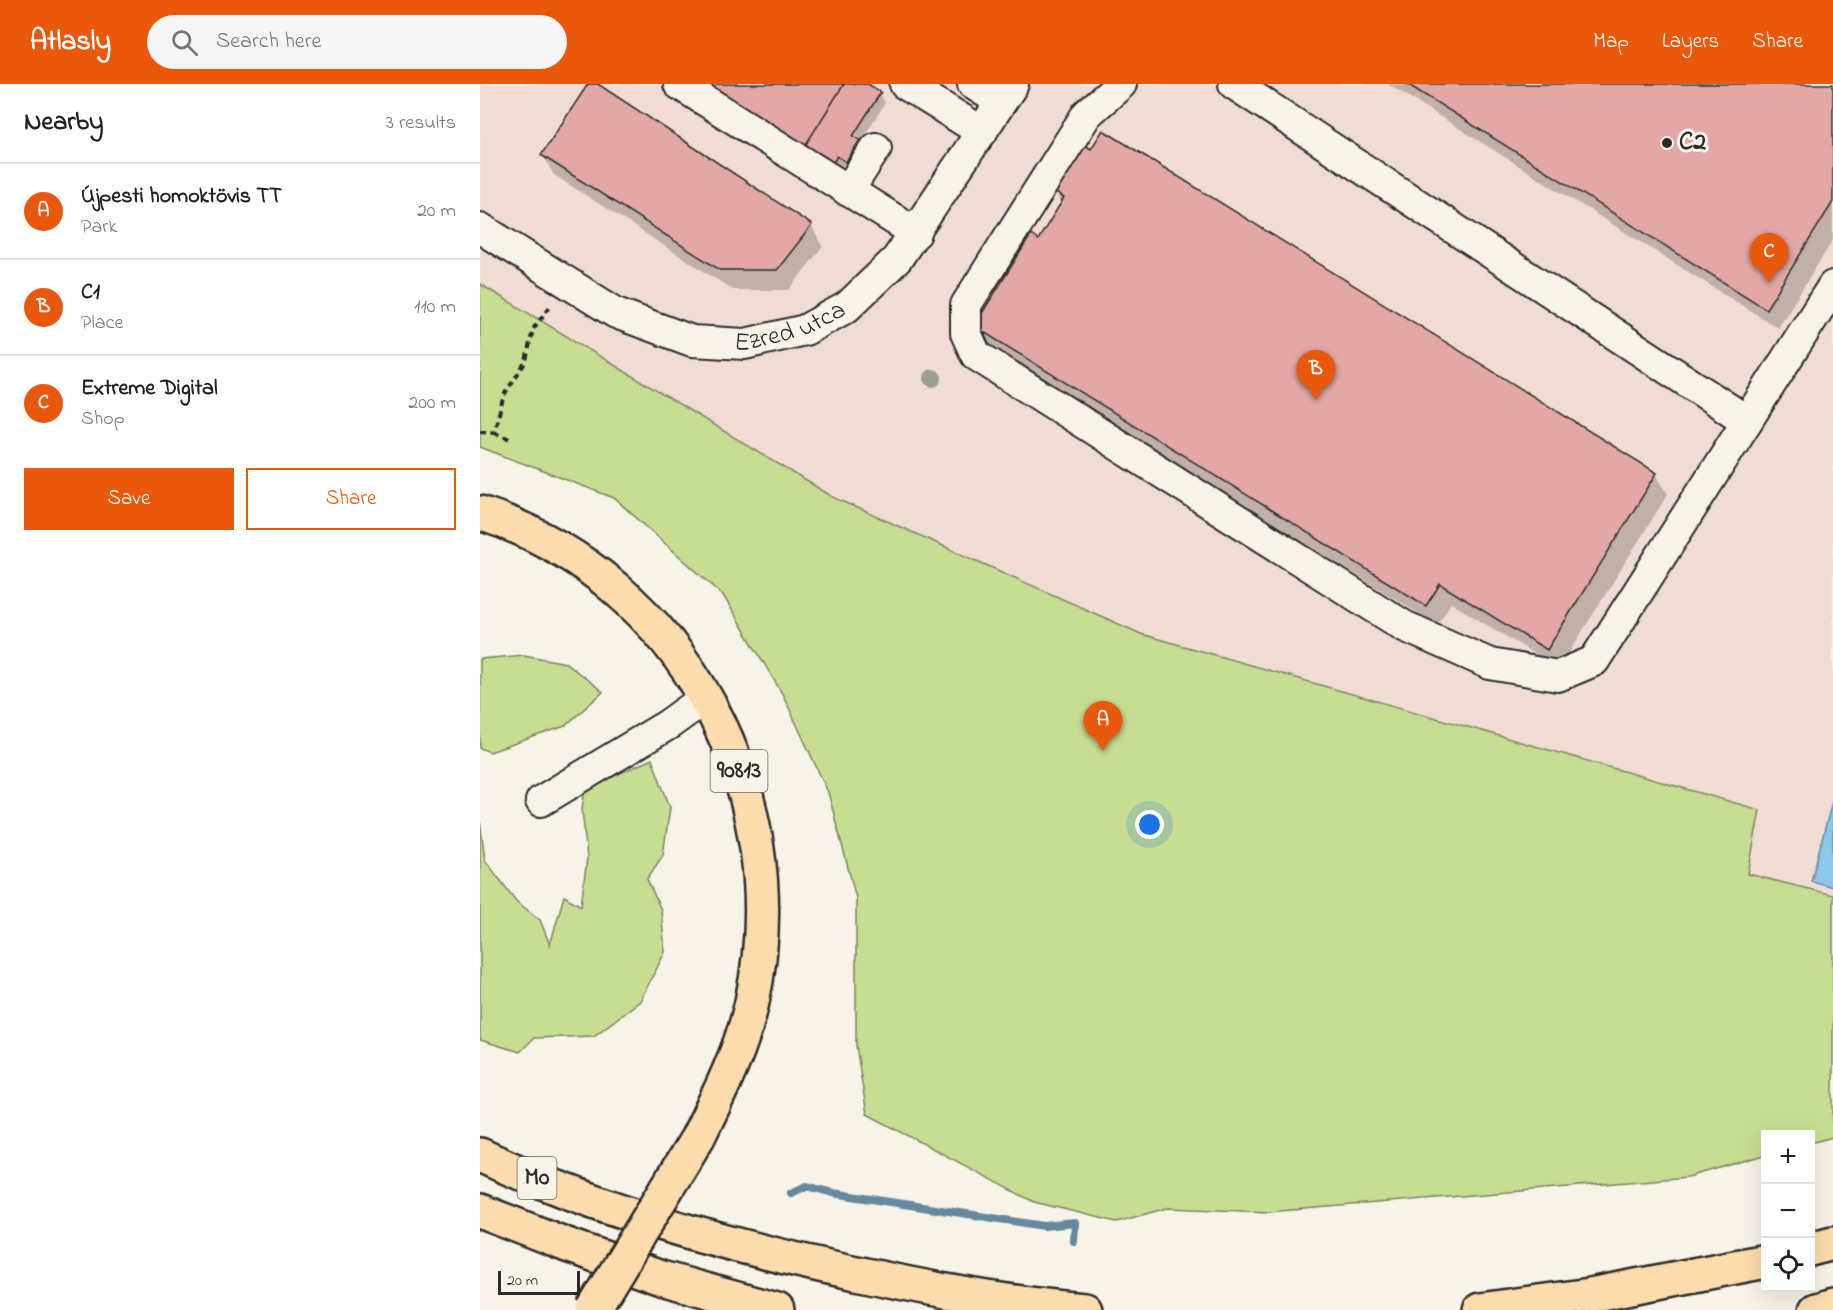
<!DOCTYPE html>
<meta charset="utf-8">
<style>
:root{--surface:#fff;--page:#f6f6f6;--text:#202124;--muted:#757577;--line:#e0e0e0;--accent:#ea580c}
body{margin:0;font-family:"Indie Flower",sans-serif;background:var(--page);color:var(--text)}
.controls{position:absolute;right:18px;bottom:18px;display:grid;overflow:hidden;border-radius:0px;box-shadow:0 6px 24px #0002}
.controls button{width:54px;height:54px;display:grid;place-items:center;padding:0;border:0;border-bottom:2px solid var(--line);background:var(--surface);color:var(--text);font:30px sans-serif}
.scale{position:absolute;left:18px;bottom:15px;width:82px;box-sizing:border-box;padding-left:6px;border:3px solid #2b2b2b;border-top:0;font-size:16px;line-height:21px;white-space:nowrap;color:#2b2b2b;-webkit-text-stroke:4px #f7f3e8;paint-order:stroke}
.you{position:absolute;left:670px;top:741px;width:21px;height:21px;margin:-15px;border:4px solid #fff;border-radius:50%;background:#1a73e8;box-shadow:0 0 0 9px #1a73e833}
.badge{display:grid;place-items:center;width:39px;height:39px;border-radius:50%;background:var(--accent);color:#fff;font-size:20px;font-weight:700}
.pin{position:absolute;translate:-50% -50px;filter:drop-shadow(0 2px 3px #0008)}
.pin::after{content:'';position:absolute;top:32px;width:21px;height:18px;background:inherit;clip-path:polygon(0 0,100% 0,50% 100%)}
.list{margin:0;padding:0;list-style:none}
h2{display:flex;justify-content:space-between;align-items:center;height:78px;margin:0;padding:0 24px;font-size:26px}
h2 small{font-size:20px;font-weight:400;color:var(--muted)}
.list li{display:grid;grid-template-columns:39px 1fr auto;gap:18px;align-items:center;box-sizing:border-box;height:96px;padding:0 24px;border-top:2px solid var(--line)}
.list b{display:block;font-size:22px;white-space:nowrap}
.list p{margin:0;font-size:20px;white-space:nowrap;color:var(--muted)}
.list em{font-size:20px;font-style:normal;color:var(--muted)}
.actions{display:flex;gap:12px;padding:18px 24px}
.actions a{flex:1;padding:14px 0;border:2px solid var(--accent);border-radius:0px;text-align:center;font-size:21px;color:var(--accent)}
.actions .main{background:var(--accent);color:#fff}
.icon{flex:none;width:33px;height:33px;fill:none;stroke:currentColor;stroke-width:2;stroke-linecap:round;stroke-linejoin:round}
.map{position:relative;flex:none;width:1353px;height:1226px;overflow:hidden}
header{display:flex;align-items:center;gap:36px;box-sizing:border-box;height:84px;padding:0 30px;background:var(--accent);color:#fff}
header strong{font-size:28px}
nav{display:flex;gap:33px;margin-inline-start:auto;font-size:21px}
.search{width:420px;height:54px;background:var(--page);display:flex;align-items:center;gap:15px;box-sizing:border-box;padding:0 21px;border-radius:33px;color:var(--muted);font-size:22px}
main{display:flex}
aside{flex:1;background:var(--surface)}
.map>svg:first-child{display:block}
</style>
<header>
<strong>Atlasly</strong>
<div class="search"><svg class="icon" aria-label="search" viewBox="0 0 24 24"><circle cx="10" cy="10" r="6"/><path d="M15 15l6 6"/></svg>Search here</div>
<nav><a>Map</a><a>Layers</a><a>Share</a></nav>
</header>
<main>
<aside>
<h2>Nearby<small>3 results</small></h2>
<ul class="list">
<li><span class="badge">A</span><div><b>Újpesti homoktövis TT</b><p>Park</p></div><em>20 m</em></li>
<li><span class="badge">B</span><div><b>C1</b><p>Place</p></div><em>110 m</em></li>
<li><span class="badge">C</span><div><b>Extreme Digital</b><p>Shop</p></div><em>200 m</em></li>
</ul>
<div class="actions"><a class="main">Save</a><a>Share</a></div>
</aside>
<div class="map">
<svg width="1353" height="1226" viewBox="0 0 1353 1226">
<rect width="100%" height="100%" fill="#f7f3e8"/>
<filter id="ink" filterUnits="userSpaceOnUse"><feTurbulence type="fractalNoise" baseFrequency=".0167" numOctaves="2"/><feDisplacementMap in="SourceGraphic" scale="12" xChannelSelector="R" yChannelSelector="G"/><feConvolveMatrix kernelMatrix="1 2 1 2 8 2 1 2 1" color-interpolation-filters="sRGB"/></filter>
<g filter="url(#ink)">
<path fill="#f1dcd4" d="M0 0H1353V811L1267 790 1280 726 661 550 353 413 0 200Z"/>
<path fill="#c7dd92" stroke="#79845e" stroke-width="1.5" d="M0 200 353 413 661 550 1280 726 1268 790 1353 811V1053L1331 1059 1330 1050H1286L1285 1071 1208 1093 788 1128 687 1124 637 1138 554 1118 387 1030 376 962V814L348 708 303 611 243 511 134 414 0 363Z
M44 571 86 579 123 608 85 642 10 668 0 664V575Z
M172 675 190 723 183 771 167 795 181 826 185 868 160 917 114 952 54 954 40 968 0 956V736L5 776 36 817 60 836 70 861 84 812 101 822 107 774 102 725 105 705Z"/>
<path fill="#8bc8eb" stroke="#65899e" stroke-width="1.5" d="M1353 714V803L1331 797Z"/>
<path fill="#0003" d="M110 0H115L331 142 343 162 309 206H253L74 91 63 71Z
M385 0 399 9 405 19 380 59 385 67 372 87 363 81 355 94 336 82Z
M908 0H1353V156L1298 244Z
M624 48 1176 390 1188 410 1079 585 971 519 957 541 508 262 496 243 558 158 582 120 575 107 612 67Z"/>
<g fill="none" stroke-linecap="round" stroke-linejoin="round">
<path stroke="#65899e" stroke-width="8" d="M311 1109 327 1102 353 1109 564 1142 595 1139 594 1157"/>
</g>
<path fill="#e3a8a5" stroke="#2b2b2b" stroke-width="1.5" d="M108 0H118L332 141 297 186H240L61 71Z
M213 0H364L318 73Z
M364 0H388L401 8 373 52 380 56 366 78 357 72 349 85 321 68Z
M927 0H1353V118L1286 225Z
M623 46 1177 389 1067 566 960 500 946 522 494 242 551 151 558 156 584 114 573 107 603 60 611 65Z"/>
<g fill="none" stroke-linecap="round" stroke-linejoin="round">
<g stroke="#2b2b2b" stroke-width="34">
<g id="minor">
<path d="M199 0 436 149"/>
<path d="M425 0 502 48"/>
<path d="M493 0 521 18"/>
<path d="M641 0 607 30 486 221V249L496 271 924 542 1010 580 1078 592 1114 577 1353 202"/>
<path d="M754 0 1267 337"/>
<path d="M368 107 396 64"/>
<path id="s1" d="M0 144 136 229 212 257 265 260 325 246 367 223 417 175 533 0"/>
<path d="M61 717 189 640 225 614"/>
</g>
</g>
<g stroke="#2b2b2b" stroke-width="38">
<path id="highway" d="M0 429C205 495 316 711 272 918 262 965 239 1010 218 1053
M0 1071C120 1127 252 1163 381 1190 455 1206 530 1220 605 1226
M0 1127 87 1161 181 1194 297 1226
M1330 1165 1353 1159
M1000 1226 1110 1211 1286 1177
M1336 1226 1353 1221"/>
</g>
<path stroke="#2b2b2b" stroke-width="4" stroke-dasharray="6 4.5" stroke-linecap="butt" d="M0 347 14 348 24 311 46 277 53 245 71 221
M14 348 32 356"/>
<use href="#minor" stroke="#f7f3e8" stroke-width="30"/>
<use href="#highway" stroke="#fcdcac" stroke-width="33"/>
<g stroke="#2b2b2b" stroke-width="38" stroke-linecap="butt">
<path id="highway-bridge" d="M113 1226 218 1053"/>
</g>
<use href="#highway-bridge" stroke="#fcdcac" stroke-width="33"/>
</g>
<circle fill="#9c9e8e" cx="453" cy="294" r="9"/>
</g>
<circle fill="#2b2b2b" stroke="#f7f3e8" stroke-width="2" cx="1187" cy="59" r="6"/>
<g text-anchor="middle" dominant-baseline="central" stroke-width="6" stroke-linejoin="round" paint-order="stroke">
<g fill="#f7f3e8" stroke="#686764" stroke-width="1.5">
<rect x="230.5" y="666" width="57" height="42" rx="4.5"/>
<rect x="37.5" y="1073" width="39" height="42" rx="4.5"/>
</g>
<g font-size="24" font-weight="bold" fill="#2b2b2b">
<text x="259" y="687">90813</text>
<text x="57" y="1094">M0</text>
</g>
<g font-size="26" font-weight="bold" fill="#2b2b2b" stroke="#f7f3e8" text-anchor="start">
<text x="1199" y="59">C2</text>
</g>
<g font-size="26" fill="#2b2b2b" stroke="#f7f3e8">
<text stroke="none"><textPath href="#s1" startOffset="342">Ezred utca</textPath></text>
</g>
</g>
</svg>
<div class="controls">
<button>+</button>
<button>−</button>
<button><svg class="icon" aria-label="locate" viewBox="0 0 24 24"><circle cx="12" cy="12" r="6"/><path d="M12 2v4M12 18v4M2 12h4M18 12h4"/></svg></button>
</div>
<div class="scale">20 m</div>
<div class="you"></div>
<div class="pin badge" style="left:623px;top:667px">A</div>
<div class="pin badge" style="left:836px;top:316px">B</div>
<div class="pin badge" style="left:1289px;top:199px">C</div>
</div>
</main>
